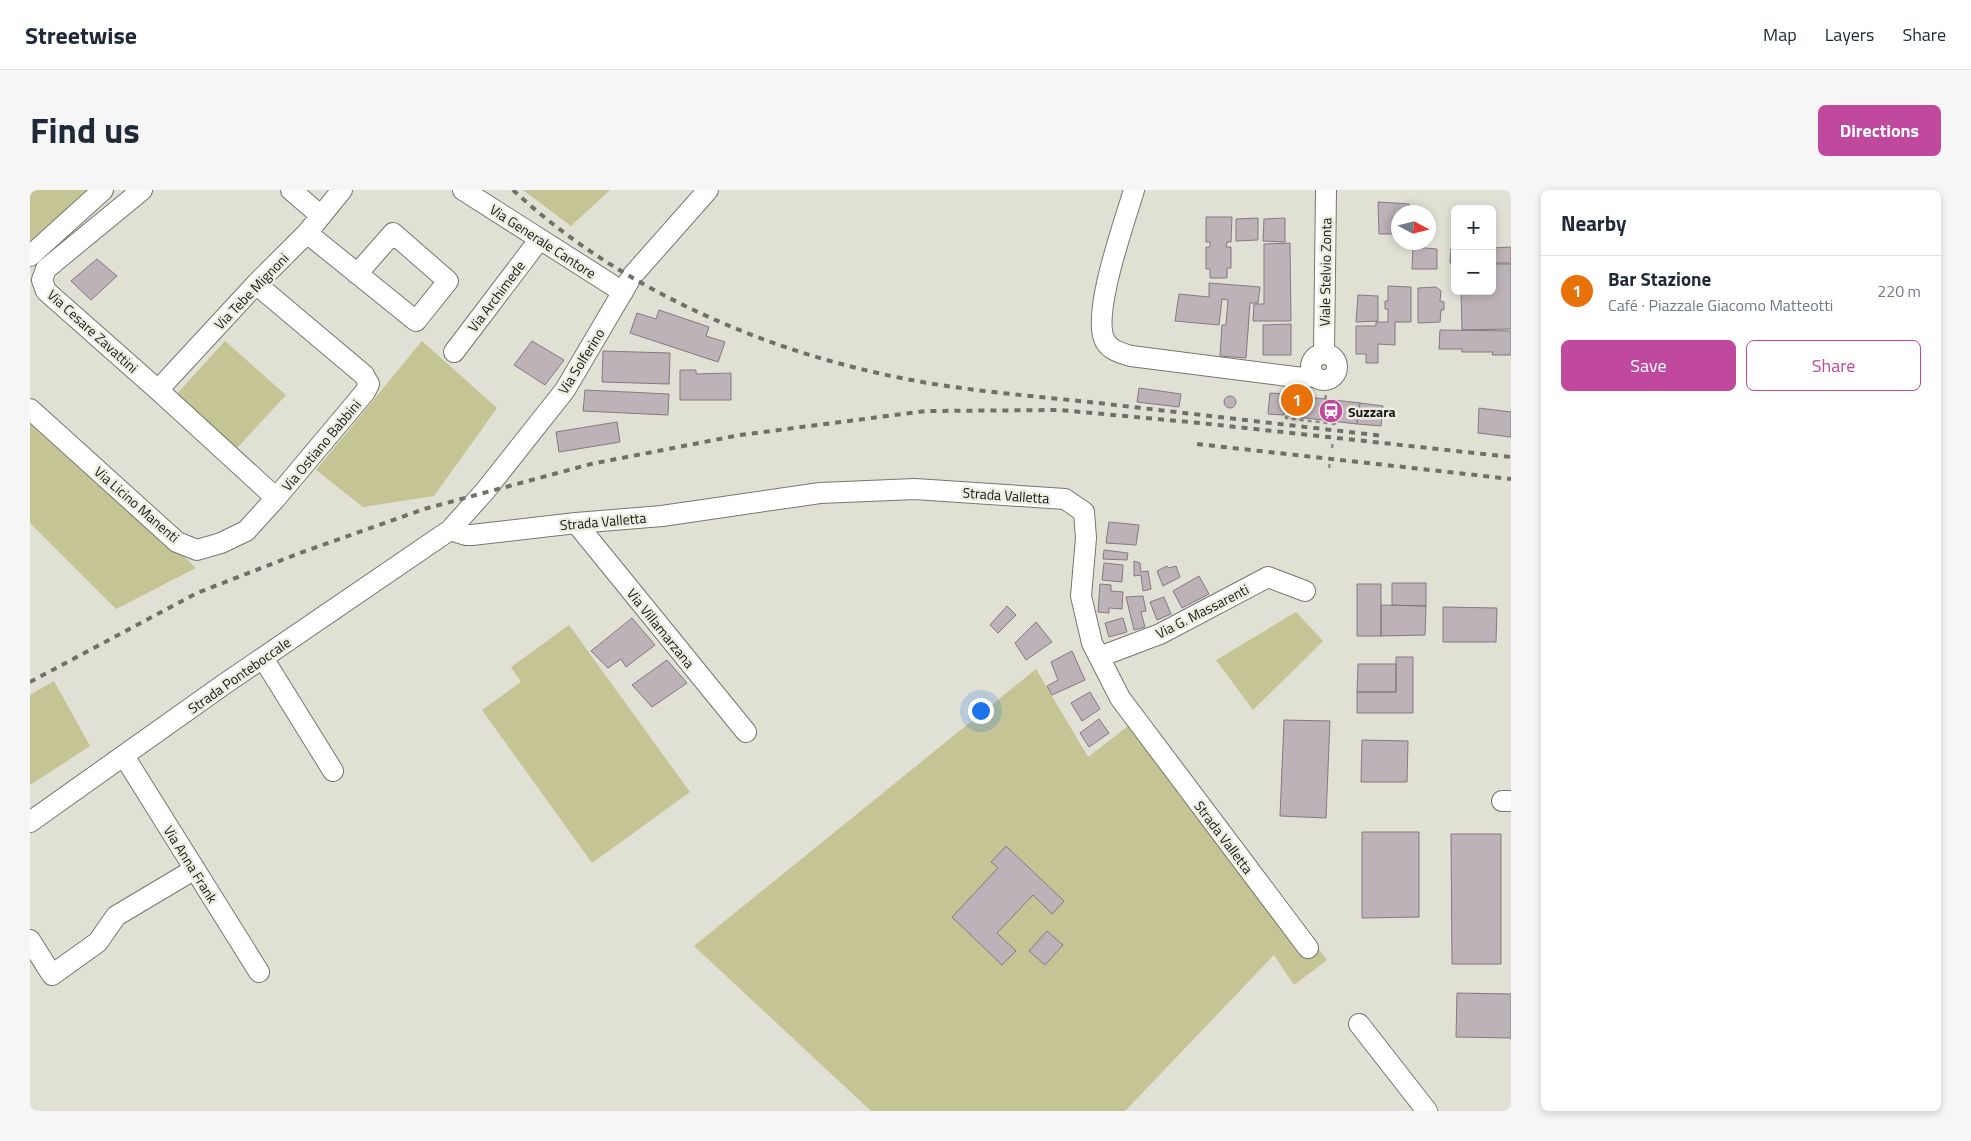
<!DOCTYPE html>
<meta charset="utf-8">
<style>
:root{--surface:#fff;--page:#f6f6f7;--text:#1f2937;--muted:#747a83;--line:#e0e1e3;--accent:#c0499e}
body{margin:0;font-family:"Titillium Web",sans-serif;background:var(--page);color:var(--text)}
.controls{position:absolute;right:15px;top:15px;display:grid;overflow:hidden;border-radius:8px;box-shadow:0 2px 8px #0003}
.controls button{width:45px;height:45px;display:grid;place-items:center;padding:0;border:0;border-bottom:1px solid var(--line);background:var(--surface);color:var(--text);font:25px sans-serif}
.compass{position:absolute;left:1361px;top:15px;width:45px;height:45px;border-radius:50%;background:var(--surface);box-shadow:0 2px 8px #0003;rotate:97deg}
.you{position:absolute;left:950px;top:520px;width:18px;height:18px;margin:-12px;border:4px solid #fff;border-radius:50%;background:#1a73e8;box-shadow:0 0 0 8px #1a73e833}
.badge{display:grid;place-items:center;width:32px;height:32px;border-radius:50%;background:var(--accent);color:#fff;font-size:16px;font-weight:700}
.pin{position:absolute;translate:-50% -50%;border:2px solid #fff;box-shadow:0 1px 5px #0006}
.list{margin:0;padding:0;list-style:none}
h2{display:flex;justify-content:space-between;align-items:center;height:65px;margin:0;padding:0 20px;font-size:21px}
h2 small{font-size:16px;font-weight:400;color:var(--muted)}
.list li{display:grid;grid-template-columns:32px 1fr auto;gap:15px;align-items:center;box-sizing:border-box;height:70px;padding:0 20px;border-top:1px solid var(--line)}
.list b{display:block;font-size:19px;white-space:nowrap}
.list p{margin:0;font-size:16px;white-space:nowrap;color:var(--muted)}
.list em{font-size:16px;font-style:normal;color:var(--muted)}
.actions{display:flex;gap:10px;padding:15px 20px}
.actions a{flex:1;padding:11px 0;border:1px solid var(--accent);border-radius:8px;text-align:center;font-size:18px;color:var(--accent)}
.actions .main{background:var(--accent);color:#fff}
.map{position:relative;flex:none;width:1481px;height:921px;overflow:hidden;border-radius:8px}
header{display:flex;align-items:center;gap:30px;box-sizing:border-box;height:70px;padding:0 25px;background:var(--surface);border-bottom:1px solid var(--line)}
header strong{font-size:24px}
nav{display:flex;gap:28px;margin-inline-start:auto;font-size:18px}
.intro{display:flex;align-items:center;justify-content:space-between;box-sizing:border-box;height:120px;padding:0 30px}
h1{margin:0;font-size:35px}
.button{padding:12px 22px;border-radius:8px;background:var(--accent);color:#fff;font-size:18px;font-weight:700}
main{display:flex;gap:30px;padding:0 30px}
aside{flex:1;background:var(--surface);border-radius:8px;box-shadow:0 2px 8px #0003}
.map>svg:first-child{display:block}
</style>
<header>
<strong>Streetwise</strong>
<nav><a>Map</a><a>Layers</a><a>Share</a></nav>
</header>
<div class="intro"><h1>Find us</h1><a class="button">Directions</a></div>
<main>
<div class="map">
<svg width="1481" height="921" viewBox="0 0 1481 921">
<rect width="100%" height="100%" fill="#e0e0d5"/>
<path fill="#c5c494" d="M0 0H57L0 55Z
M493 0H580L541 36Z
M195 151 256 205 206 259 146 205Z
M392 151 467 218 404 306 333 317 286 280Z
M0 222 166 378 86 419 0 333Z
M1266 422 1293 451 1223 520 1186 470Z
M539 435 660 602 562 673 452 520 491 492 481 477Z
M1006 479 1058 567 1111 526 1297 770 1264 795 1244 765 1095 921H841L664 756Z
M24 491 60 556 0 595V505Z"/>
<path fill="#bcb2b8" stroke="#837a80" d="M1348 12 1379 14V22H1368V44H1349Z
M1176 27H1202L1201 52H1197L1196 57H1201V78H1197V88H1180V79H1176V57H1180V52H1176Z
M1228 28V50L1206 51V29Z
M1255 28V52L1233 51 1234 29Z
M1260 53 1261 131H1223L1224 114H1234V54Z
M1383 57 1407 59V79H1382Z
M1481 57V73H1462V58Z
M1421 58H1425V73H1420Z
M67 69 87 86 61 110 41 91Z
M1462 74H1481V139L1432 140 1431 101H1462Z
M1179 93 1230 97 1228 113H1220L1216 168 1190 166 1192 135H1196L1198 110 1192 109 1189 135 1145 131 1149 104 1179 107Z
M1358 96 1381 97V132H1365V155L1348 154V173H1336V164H1326V136H1346V132H1358V119H1355V111H1358Z
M1406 97 1411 101 1410 111 1414 112V120H1411L1410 132 1388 133V98Z
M1328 105 1348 106V131L1326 132Z
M629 120 679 137 676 146 695 152 688 172 600 143 607 123 626 129Z
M1261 134V165H1233V135Z
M1410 140 1481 141V165H1462L1463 162H1432V159H1409Z
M502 151 534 170 515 195 484 175Z
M573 161 640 163 639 194 572 192Z
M650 180H666V184L701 183V210H650Z
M1109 198 1151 204 1149 217 1107 212Z
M555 200 639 204 638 225 553 221Z
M1240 203 1256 204 1254 225 1238 224Z
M1260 205 1330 213 1327 234 1258 226Z
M1194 212a6 6 0 1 1 12 0a6 6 0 1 1-12 0Z
M1330 213 1353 216 1351 236 1327 234Z
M1449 218 1481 222V247L1448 243Z
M587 232 590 252 529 262 526 242Z
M1079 332 1109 335 1106 355 1076 353Z
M1074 360 1098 363 1097 370 1073 369Z
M1104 371 1110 373 1111 382 1118 381 1121 399 1113 401 1111 385 1104 386Z
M1074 373 1093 375 1092 392 1072 390Z
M1137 376 1139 378 1146 376 1150 387 1133 396 1127 381Z
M1169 386 1179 404 1152 418 1143 401Z
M1362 393H1396V416L1362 415Z
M1070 394 1081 395V401L1093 402 1092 419 1079 418V423L1068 422Z
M1327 394H1351V446H1327Z
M1113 406 1116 421 1111 422 1115 437 1104 440 1096 407Z
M1134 407 1141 424 1127 430 1120 412Z
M1351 415 1396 416 1395 445 1351 446Z
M977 416 986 425 968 443 960 435Z
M1413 417 1467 418 1466 452H1413Z
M602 428 625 455 596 477 591 469 578 478 561 461Z
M1093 428 1097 442 1079 447 1075 433Z
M1006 432 1022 452 996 470 985 453Z
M1042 461 1055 490 1022 505 1017 496 1028 490 1021 472Z
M1366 467H1383V523H1327V502H1366Z
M637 470 657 493 622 517 602 495Z
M1328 474H1366V502H1327Z
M1060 502 1070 519 1052 531 1041 513Z
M1069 529 1079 543 1059 557 1050 543Z
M1254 530 1300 531 1296 628 1250 626Z
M1332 550 1378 551 1377 592H1331Z
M1332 642H1389V727L1332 728Z
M1421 644H1471V774H1422Z
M976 656 1034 711 1022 724 1003 705 967 743 986 761 972 775 922 727 968 678 961 672Z
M1017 741 1033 755 1015 775 999 761Z
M1427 803 1481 804V848L1426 847Z"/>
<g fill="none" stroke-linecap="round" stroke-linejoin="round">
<g stroke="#77776e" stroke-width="22">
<path id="minor" d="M112 0 16 79 12 90 16 101 128 200 246 308 335 202 339 194 334 185 226 94
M261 0 291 26
M433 0 593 102
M1104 0C1095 31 1061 124 1075 151 1081 161 1091 163 1101 166L1273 188 1284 186
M277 43 386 131 418 91 363 43 327 84
M0 66 73 0
M424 162 509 50
M1294 163 1296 0
M1281 177a13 13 0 1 1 26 0a13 13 0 1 1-26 0Z
M128 200 226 94 277 43 312 0
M0 219 147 352 167 360 191 353 216 341 246 308
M546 333 716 542
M420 340 436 345H442L546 333 632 326 790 303 885 299 1035 309 1054 322 1056 348 1051 406 1062 453 1090 508 1278 758
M1069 467 1130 444 1238 387 1275 401
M233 468 303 581
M94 566 229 782
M1472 611H1481
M0 632 193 495 420 340 455 301 535 200 602 86 678 0
M0 750 22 785 68 752 86 726 165 679
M1329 834 1397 921"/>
</g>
<path stroke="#8b8b83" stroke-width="2.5" stroke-dasharray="4 4" stroke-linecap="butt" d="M1259 202 1256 228 1305 234 1304 237
M1295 209 1296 205
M1302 258 1303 251
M1299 278 1300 272"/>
<use href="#minor" stroke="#fff" stroke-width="20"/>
<path stroke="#707068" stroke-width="4" stroke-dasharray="6 6" stroke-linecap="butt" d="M483 0C582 92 717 154 848 183 920 200 995 205 1068 213 1163 224 1258 235 1354 246
M1167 254 1481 289
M0 492 167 403 270 363 394 319 561 274 710 245 896 221 1030 220 1170 233 1481 267"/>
</g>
<defs>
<g id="station-disc" transform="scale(1.25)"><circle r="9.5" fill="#c0499e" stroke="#edede2"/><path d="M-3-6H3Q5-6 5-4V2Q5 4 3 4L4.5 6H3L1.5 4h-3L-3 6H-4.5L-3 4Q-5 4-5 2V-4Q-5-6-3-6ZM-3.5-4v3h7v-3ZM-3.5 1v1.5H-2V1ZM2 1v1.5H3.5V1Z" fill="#fff"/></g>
</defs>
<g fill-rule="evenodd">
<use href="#station-disc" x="1301" y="221"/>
</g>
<g text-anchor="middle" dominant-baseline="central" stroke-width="5" stroke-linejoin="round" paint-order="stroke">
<g font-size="14" fill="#171713" stroke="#edede2">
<text transform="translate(513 51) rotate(33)">Via Generale Cantore</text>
<text transform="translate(1295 82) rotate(-89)">Viale Stelvio Zonta</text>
<text transform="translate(221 101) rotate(-46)">Via Tebe Mignoni</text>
<text transform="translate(466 106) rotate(-53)">Via Archimede</text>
<text transform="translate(63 141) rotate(42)">Via Cesare Zavattini</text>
<text transform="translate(551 171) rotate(-58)">Via Solferino</text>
<text transform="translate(291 255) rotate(-50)">Via Ostiano Babbini</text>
<text transform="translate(976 305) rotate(4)">Strada Valletta</text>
<text transform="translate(107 314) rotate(41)">Via Licino Manenti</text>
<text transform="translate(573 331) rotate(-5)">Strada Valletta</text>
<text transform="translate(1172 421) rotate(-27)">Via G. Massarenti</text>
<text transform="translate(631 438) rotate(51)">Via Villamarzana</text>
<text transform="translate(209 485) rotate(-35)">Strada Ponteboccale</text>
<text transform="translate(1194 647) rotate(53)">Strada Valletta</text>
<text transform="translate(161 674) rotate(58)">Via Anna Frank</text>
</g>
<g font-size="14" font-weight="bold" fill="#171713" stroke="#edede2" text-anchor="start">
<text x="1318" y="221">Suzzara</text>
</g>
</g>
</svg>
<div class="controls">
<button>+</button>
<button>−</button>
</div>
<svg class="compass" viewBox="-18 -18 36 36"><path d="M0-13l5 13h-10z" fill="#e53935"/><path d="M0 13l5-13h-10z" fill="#747a83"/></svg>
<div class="you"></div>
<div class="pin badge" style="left:1267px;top:210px;background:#e8710a">1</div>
</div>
<aside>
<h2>Nearby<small></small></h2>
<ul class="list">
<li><span class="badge" style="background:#e8710a">1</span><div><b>Bar Stazione</b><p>Café · Piazzale Giacomo Matteotti</p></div><em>220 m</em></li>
</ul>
<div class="actions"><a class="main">Save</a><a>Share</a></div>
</aside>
</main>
